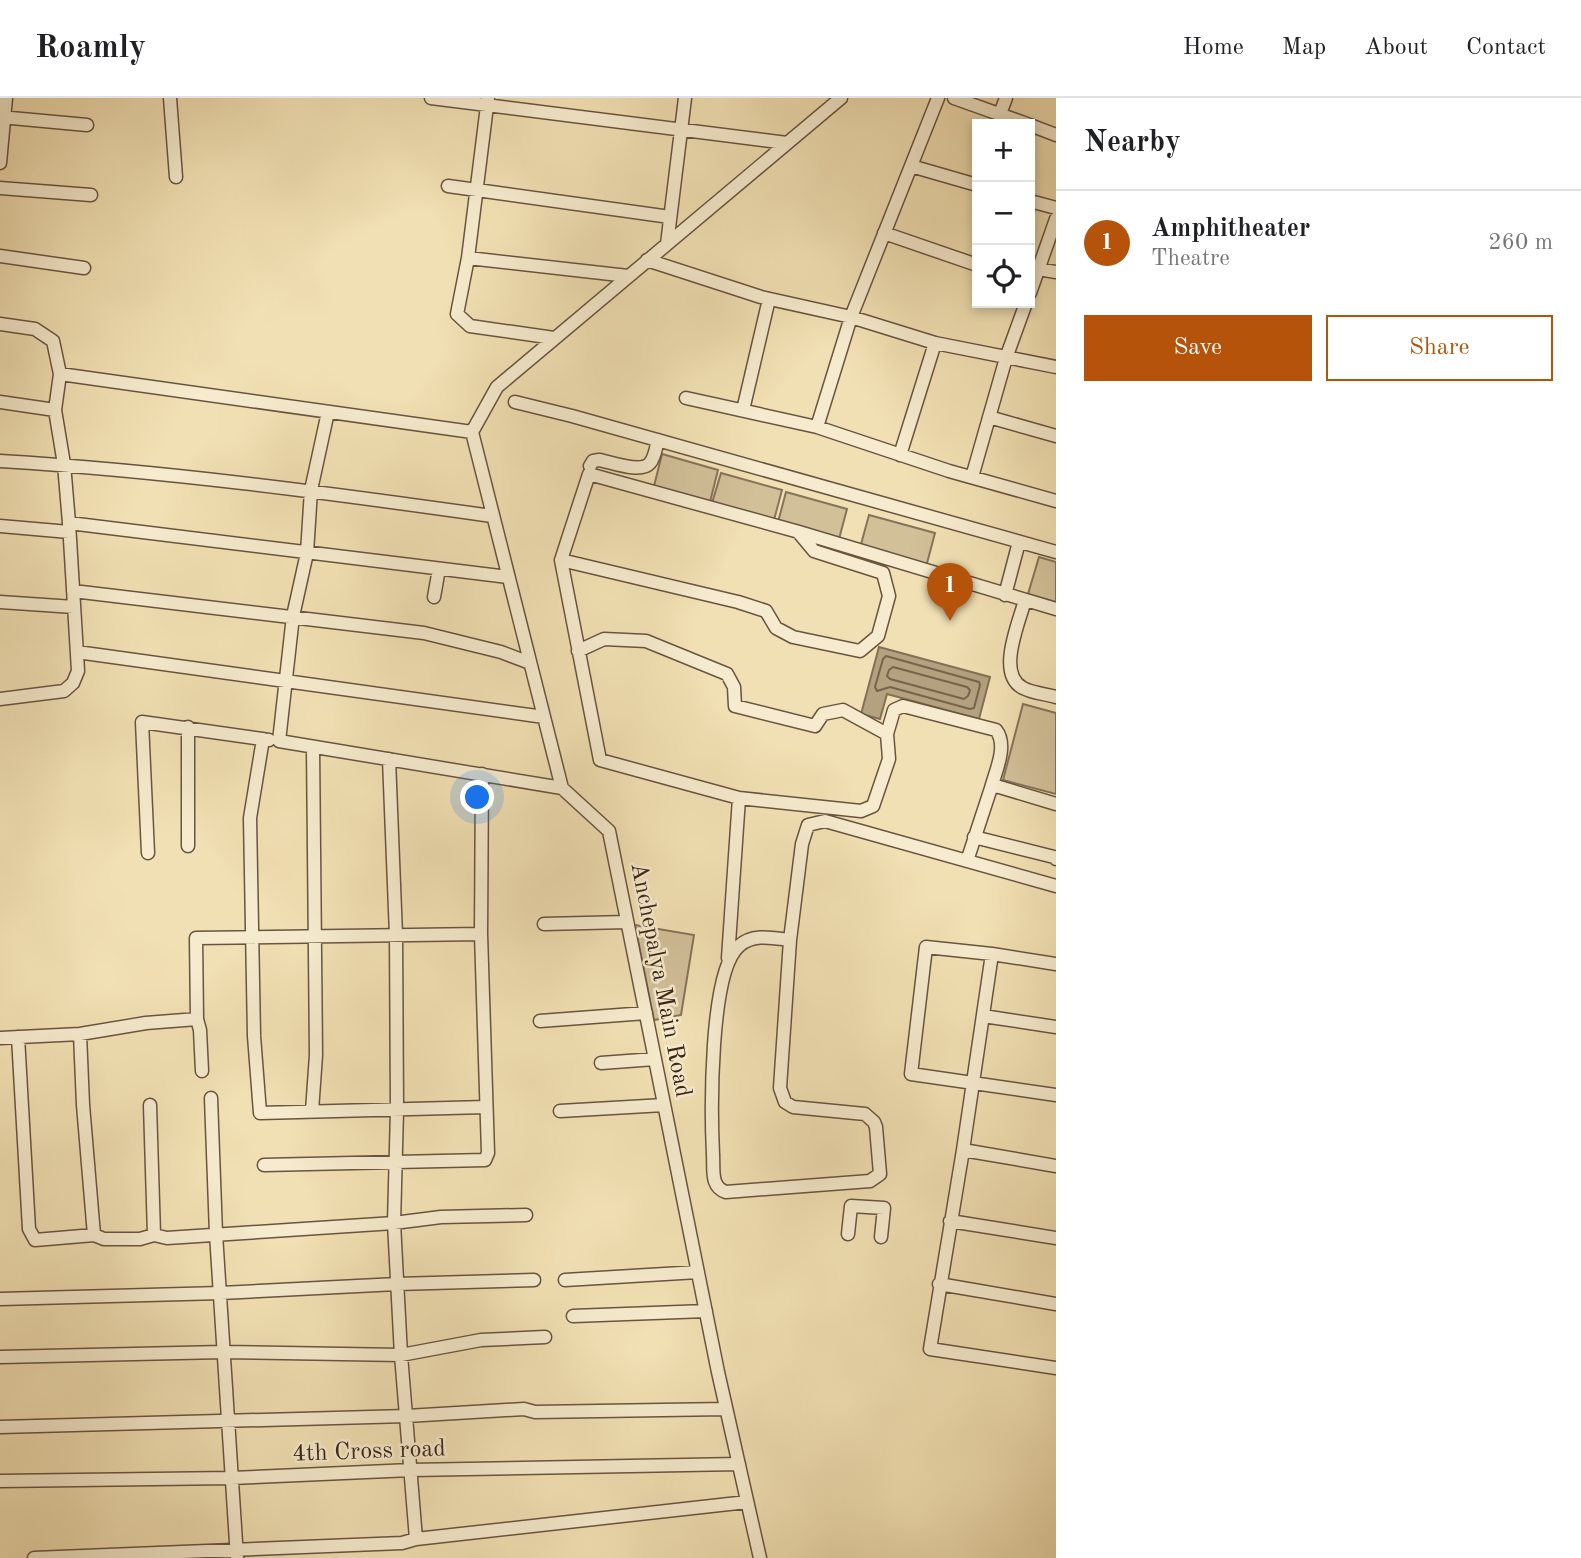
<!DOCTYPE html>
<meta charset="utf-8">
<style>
:root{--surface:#fff;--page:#f6f6f6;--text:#202124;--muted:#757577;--line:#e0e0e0;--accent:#b45309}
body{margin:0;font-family:"Old Standard TT",serif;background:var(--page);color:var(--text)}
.controls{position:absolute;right:21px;top:21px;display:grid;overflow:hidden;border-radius:0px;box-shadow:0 4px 10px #0003}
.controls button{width:63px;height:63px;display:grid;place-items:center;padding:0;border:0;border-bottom:2px solid var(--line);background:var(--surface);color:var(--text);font:35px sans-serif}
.you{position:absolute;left:478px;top:700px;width:24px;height:24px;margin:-18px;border:5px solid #fff;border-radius:50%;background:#1a73e8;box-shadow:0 0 0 10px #1a73e833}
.badge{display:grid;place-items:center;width:46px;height:46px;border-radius:50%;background:var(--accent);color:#fff;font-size:23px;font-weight:700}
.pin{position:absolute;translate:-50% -58px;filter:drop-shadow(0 2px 4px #0008)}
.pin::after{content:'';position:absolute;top:37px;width:24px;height:21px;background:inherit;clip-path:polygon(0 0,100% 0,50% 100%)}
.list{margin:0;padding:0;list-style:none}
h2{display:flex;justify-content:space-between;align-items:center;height:91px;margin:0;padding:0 28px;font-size:30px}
h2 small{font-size:23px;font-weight:400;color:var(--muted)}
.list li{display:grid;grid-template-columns:46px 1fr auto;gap:21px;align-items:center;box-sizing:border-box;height:105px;padding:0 28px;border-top:2px solid var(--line)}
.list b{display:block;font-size:26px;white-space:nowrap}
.list p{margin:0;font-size:23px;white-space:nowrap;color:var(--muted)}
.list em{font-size:23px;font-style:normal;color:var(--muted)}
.actions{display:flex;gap:14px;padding:21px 28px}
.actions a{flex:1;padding:16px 0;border:2px solid var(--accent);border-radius:0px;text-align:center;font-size:24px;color:var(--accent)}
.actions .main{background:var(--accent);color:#fff}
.icon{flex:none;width:38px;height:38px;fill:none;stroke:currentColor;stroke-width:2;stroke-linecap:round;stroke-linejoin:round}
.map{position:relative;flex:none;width:1056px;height:1460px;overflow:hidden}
header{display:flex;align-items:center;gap:42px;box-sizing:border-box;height:98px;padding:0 35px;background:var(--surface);border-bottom:2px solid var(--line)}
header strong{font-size:33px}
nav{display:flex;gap:38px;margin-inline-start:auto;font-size:24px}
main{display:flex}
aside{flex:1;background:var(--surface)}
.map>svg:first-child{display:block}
</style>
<header>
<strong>Roamly</strong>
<nav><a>Home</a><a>Map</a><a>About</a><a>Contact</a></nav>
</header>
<main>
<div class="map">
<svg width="1056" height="1460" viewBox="0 0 1056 1460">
<rect width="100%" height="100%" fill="#f1e0b3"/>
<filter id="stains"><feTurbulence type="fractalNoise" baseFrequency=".00286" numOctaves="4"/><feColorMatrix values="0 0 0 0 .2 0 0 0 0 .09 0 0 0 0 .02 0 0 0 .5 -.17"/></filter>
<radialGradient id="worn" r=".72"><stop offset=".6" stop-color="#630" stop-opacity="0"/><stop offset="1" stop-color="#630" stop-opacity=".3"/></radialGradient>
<path fill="#d2c099" stroke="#86735a" stroke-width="2" d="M662 356 718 372 710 404 654 388Z
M721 375 782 392 774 422 712 405Z
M786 394 847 411 839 441 778 424Z
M869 417 935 435 926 469 860 450Z
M1039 459 1056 464V504L1028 496Z
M1023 606 1056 615V696L1003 682Z
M635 827 694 837 681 917 654 922Z"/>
<path fill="#b3a17f" stroke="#837057" stroke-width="2" d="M879 549 990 579 979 621 887 596 880 621 861 616Z"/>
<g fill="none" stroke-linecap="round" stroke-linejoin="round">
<path stroke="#77644c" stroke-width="2" d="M886 558 979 584 980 587 974 610 970 611 890 589 877 593 875 589 883 561Z
M893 569 967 589 970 592 968 598 964 601 890 581 887 578 889 572Z"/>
<g stroke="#685440" stroke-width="15">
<path id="minor" d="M170 0 176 79
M431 0 787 45
M488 0 468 160 457 216 470 228 554 240
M954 0 1027 26
M1000 16 1006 0
M0 19 87 27
M1030 27 1056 37
M0 65 6 0
M911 68 977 87
M448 88 670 119
M0 90 91 97
M1030 103 1056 110
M884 135 977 167
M667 146 685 0
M0 158 84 170
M468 160 628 178
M647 162 761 199 851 219 935 245 1056 269
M1038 171 1056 174
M1030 195 1056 121
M0 226 35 231 53 243 60 276 55 312 64 366 69 425 78 573 73 585 64 593 0 601
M60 276 472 334
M686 300 817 329 949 373 1056 403
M0 304 55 312
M515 304 572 318 1056 454
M743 312 769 201
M328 314 311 392 307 455 293 518 279 643 562 690
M989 319 1056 338
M817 329 851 219 938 0
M472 334 562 690 609 733 718 1274 760 1460
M472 334 497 289 841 0
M900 357 935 245
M0 363C165 373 329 395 492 418
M590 368 593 363 599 362C611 364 641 376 650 365 655 359 656 349 658 342
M972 379 1006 260 1026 205
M69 425 508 479
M0 428 69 434
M561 462 738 504 766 513 776 530 793 539 860 553 878 538 889 498 883 475 814 453 799 435
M73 493 424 535 501 554 530 565
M1005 497 1019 444
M434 499 439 471
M1025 502C1019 525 996 576 1023 590 1032 595 1046 596 1056 599
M0 504 74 509
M578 553 604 541 646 543 727 576 734 589 735 608 815 628 823 616 843 612 887 636 889 661 873 708 861 713 739 700 600 662 561 462 589 376 799 434 1056 511
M77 554 544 619
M887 636 894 612 903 608 996 632C1008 647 996 672 991 690
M263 641 250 720 254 938 260 1015 486 1009
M389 661 396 837 397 1012 394 1125 401 1257 416 1441
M974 739 1054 759 1056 761
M188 748V629
M148 755 142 624 269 642
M967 763 991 690 996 688 1056 706
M544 826 627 824
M790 842 780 990 785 1004 793 1009 865 1016 874 1024 876 1029 880 1076 870 1083 726 1094C710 1089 714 1071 713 1057 711 1016 709 874 739 848 753 835 773 840 790 842L802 746 808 727 825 723 1056 788
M992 856 963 1052 930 1251 1056 1270
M728 860 739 700
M1056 866 992 856 926 849 911 976 1056 997
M983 918 1056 929
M197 921 200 932 202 973
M540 923 646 915
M80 936 83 1007 94 1137
M18 939 29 1131 35 1142 94 1137 104 1141H140L154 1137 167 1140 394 1125 441 1119 526 1117
M0 940 80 936 146 925 197 921 196 840 481 836 482 676
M601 965 655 961
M211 1000 216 1136 237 1460
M150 1007 154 1137
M312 1013 316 957 313 649
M560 1013 664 1007
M963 1052 1056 1068
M264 1067 485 1062 488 1055 481 836
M950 1123 1056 1140
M848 1136 851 1108 884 1110 881 1139
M565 1182 698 1174
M939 1186 1056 1206
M0 1201 221 1195 397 1186 534 1182
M573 1218 706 1213
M0 1259 223 1254 401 1257 481 1242 545 1239
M0 1329 407 1318 524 1311 535 1314 726 1311
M0 1383 231 1380 411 1372 739 1366
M34 1460 402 1445 416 1441 747 1404"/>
</g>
<use href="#minor" stroke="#f6ebce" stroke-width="12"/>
</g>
<g text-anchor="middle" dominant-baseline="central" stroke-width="5" stroke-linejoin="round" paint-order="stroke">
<g font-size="24" fill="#3b261a" stroke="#f6ebce">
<text transform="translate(660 882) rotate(79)">Anchepalya Main Road</text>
<text transform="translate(369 1354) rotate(-2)">4th Cross road</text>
</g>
</g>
<rect width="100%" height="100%" filter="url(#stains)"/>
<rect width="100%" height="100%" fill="url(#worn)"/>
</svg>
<div class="controls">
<button>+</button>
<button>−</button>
<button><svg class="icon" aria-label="locate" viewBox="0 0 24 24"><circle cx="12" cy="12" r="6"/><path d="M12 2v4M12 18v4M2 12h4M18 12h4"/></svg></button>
</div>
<div class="you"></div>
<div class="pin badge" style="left:950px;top:523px">1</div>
</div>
<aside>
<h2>Nearby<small></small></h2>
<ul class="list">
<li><span class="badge">1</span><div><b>Amphitheater</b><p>Theatre</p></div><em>260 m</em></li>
</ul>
<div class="actions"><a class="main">Save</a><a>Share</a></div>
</aside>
</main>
